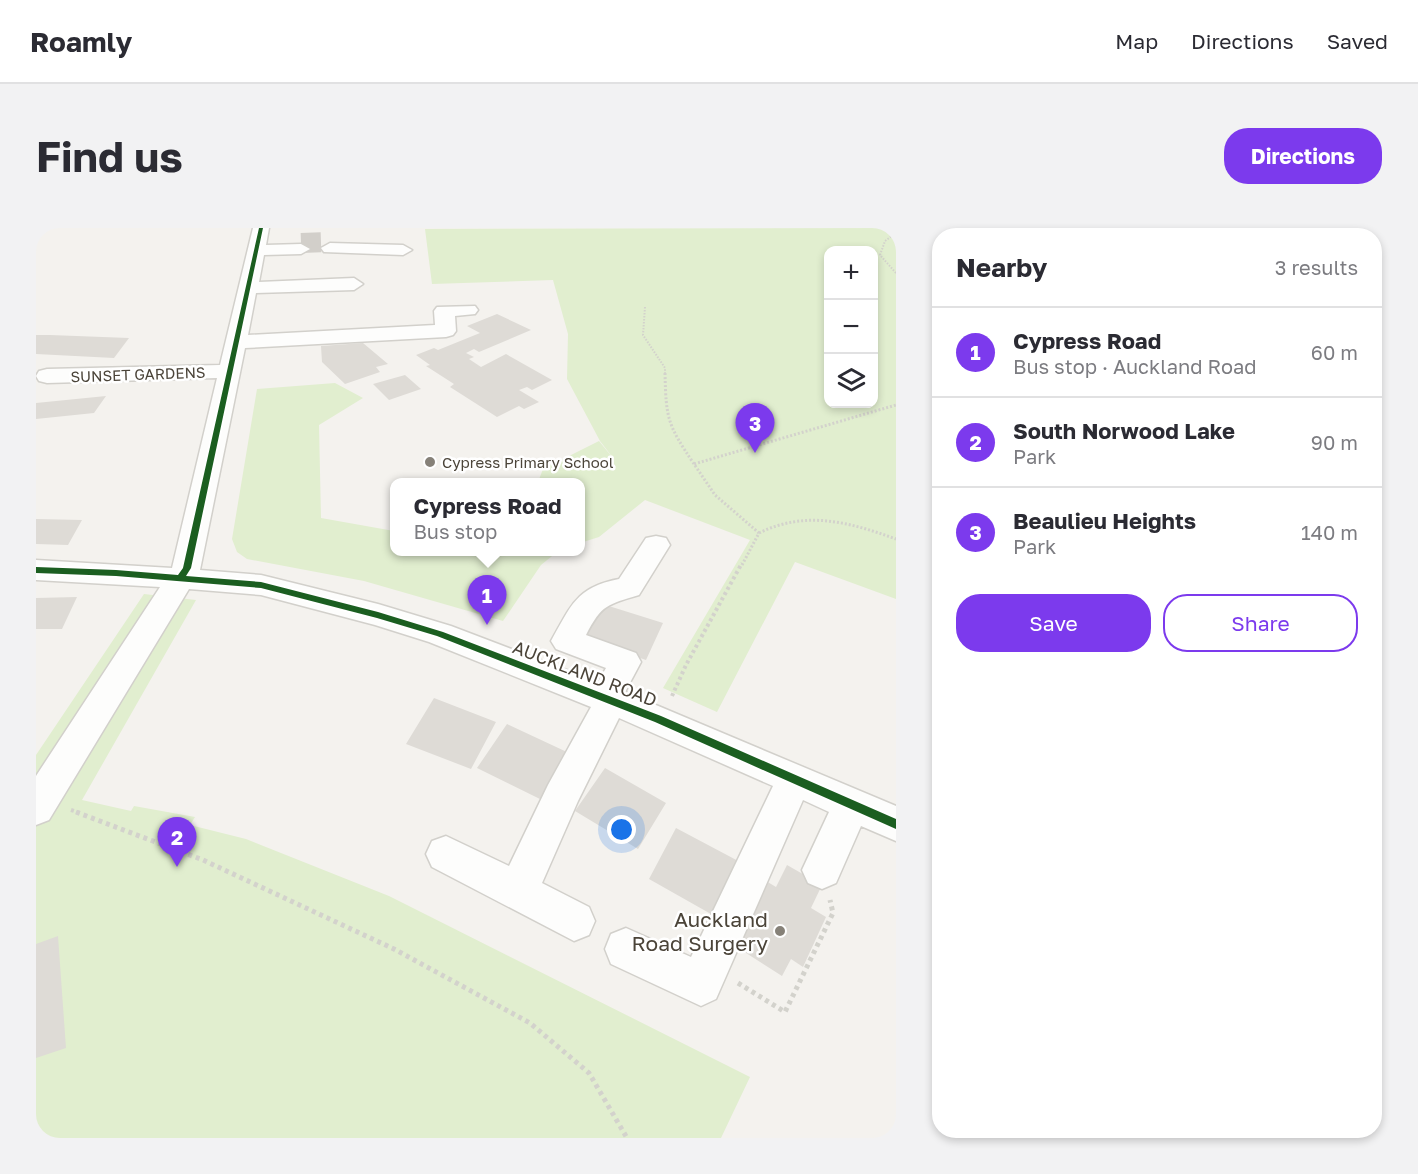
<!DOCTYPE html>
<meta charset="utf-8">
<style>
:root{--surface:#fff;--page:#f2f2f3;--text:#2b2b33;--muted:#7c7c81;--line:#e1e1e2;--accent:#7c3aed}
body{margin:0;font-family:"Golos Text",sans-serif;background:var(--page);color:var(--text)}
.controls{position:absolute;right:18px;top:18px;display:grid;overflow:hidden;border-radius:12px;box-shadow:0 3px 9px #0003}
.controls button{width:54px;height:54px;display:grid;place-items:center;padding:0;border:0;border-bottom:2px solid var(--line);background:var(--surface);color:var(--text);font:30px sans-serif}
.you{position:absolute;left:586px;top:602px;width:21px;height:21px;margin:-15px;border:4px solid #fff;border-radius:50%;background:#1a73e8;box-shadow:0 0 0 9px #1a73e833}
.badge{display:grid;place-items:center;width:39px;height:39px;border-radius:50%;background:var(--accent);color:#fff;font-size:20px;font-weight:700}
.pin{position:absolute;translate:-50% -50px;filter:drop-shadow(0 2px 3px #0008)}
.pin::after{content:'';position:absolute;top:32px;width:21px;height:18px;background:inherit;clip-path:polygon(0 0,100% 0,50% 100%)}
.popup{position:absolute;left:354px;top:250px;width:195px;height:78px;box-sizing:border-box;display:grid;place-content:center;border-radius:12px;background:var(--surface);filter:drop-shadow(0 2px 4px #0005);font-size:20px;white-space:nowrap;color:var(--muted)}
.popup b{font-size:22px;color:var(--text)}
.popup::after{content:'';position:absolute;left:50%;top:100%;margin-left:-12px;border:12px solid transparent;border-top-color:var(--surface)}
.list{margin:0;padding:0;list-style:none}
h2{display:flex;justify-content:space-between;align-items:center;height:78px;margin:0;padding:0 24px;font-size:26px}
h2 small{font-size:20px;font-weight:400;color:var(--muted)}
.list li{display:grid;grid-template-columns:39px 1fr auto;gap:18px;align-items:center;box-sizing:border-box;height:90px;padding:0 24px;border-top:2px solid var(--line)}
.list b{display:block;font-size:22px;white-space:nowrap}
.list p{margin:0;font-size:20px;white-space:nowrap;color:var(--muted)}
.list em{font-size:20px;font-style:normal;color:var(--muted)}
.actions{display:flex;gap:12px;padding:18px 24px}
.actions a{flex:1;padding:14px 0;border:2px solid var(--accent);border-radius:24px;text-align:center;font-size:21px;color:var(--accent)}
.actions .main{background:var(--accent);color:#fff}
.icon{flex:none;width:33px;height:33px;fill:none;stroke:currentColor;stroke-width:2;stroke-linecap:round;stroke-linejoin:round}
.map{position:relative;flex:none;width:860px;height:910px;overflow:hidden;border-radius:24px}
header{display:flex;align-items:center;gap:36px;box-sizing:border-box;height:84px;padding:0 30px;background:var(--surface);border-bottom:2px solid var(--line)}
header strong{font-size:28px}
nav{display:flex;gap:33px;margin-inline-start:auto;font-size:21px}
.intro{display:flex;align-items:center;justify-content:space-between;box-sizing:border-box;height:144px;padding:0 36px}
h1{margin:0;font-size:42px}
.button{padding:15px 27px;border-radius:24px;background:var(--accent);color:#fff;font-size:21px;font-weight:700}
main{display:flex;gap:36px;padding:0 36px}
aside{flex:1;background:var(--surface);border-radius:24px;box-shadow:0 3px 9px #0003}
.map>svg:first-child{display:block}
</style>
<header>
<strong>Roamly</strong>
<nav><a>Map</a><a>Directions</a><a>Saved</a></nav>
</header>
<div class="intro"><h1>Find us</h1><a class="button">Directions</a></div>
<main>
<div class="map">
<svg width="860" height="910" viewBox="0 0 860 910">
<rect width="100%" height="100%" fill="#f4f2ee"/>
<path fill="#e1eecf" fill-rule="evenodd" d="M860 0V371L759 334 681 484 627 460 714 312 609 272 563 309 544 315V255L502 254 507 241 563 213 581 235 564 213 531 151 532 106 517 52 396 56 389 1ZM792 22H838V176H792Z
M299 155 327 170 283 197 285 290 358 303V324H521L505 337 467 393 328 353 211 331 201 324 196 311 221 161Z
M108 366 160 372 46 572 95 583 98 578 159 589 154 597 210 611 353 668 714 849 685 910H0V527Z"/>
<path fill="#dedbd6" d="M461 86 495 102 443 124 438 121 430 125 438 129 433 131 445 139 470 126 516 152 496 162 491 159 483 162 503 174 488 181 483 178 461 189 414 159 418 156 390 138 394 137 380 127 398 120 402 122 444 105 431 98Z
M0 107H14L93 110 78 130 0 126Z
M327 115 352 136 340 139 344 144 309 156 286 134 285 118Z
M369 147 385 161 353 172 337 156Z
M70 168 58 185 0 191V175Z
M0 291 46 292 32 317 0 316Z
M41 369 26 401H0V370Z
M560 374 627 395 610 432 542 409Z
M398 470 460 494 435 541 370 516Z
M471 496 533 525 506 572 441 540Z
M569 540 630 575 602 621 539 583Z
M640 600 706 635 682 690 613 651Z
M751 637 786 657 775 680 790 689 767 739 755 731 746 748 696 716 730 653 740 659Z
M22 708 30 820 0 830V716Z"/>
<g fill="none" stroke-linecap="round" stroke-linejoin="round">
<path stroke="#d2cfca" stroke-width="20" stroke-dasharray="20 10" stroke-linecap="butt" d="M265 15 295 14"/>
<g stroke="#d2d0cb" stroke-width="3">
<path id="minor" d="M217 0H233L230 17 265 16 274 21 265 26 228 27 223 54 318 50 327 56 318 62 220 65 212 107 399 97 398 83 401 79 439 78 442 82 439 86 419 88 420 103 417 107 410 109 209 120 164 342 225 347 342 376 415 398 562 454 570 440 520 421 515 413C535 378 540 359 583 351L610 310 620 308 630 310 634 317 603 367C571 377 566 376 550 407L600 425 605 434 589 464 860 578V613L825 598 800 655 786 661 772 655 766 642 793 584 767 572 680 771 665 778 575 736 569 721 575 706 590 700 655 729 737 558 583 490 542 573 506 655 553 679 559 693 553 707 538 713 396 639 390 626 396 613 410 608 473 638 512 557 555 479 393 414 339 397 225 367 153 361 13 592 0 597V548L124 359 0 352V332L136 340 181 150 11 155 3 153 0 148 3 143 11 141 184 137Z
M294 15 367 17 376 22 367 27 288 24 285 20Z"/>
</g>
<path stroke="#d3d2cc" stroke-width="2" stroke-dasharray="1.5 1.5" stroke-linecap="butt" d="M860 5 849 13 844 27 860 45
M609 79 607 107 629 140V146"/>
<path stroke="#d3d2cc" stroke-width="3" stroke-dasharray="2 2" stroke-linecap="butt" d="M629 145C630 192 632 197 658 236
M723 305C770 282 813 294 860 311
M706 337 723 305 679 267 658 236 860 177"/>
<path stroke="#d3d2cc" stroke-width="4" stroke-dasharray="3 3" stroke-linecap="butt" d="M636 468 650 437 706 335
M35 582 44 585"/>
<path stroke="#d3d2cc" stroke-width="5" stroke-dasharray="4 4" stroke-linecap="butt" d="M40 584 167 632 358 721 494 795 553 845 591 910
M702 755 749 784 797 685 794 672"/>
<use href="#minor" fill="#fdfdfc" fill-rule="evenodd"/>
<g stroke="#fff" stroke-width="4">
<path id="cycleway" d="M223 0H227L155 340 150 348 225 354 342 384 407 404 625 488 860 591V601L619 494 401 408 341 390 225 360 80 348 0 345V339L80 342 142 347 147 340Z"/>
</g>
<use href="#cycleway" fill="#1b5e20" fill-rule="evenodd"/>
</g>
<g fill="#868178" stroke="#fff" stroke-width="2">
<circle cx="394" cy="234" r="6"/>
<circle cx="744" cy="703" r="6"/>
</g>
<g text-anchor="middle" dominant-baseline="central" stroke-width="5" stroke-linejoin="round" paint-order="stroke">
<g font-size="15" fill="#4b4439" stroke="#fff">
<text transform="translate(102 146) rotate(-2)">SUNSET GARDENS</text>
</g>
<g font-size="15" fill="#4b4439" stroke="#fff" text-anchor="start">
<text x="406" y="234">Cypress Primary School</text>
</g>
<g font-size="18" fill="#4b4439" stroke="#fff">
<text transform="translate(549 445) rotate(21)">AUCKLAND ROAD</text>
</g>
<g font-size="21" fill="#4b4439" stroke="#fff" text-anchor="end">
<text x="732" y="691">Auckland<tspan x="732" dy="24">Road Surgery</tspan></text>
</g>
</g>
</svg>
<div class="controls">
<button>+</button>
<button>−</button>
<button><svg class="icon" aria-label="layers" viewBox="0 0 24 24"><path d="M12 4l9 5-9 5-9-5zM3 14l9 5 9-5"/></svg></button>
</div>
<div class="you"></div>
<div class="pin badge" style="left:451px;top:397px">1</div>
<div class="popup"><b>Cypress Road</b>Bus stop</div>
<div class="pin badge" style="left:141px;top:639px">2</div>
<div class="pin badge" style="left:719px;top:225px">3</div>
</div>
<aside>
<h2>Nearby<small>3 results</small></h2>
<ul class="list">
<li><span class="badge">1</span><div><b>Cypress Road</b><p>Bus stop · Auckland Road</p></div><em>60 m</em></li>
<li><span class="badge">2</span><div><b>South Norwood Lake</b><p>Park</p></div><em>90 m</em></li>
<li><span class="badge">3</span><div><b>Beaulieu Heights</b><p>Park</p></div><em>140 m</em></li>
</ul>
<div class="actions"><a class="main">Save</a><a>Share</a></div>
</aside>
</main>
